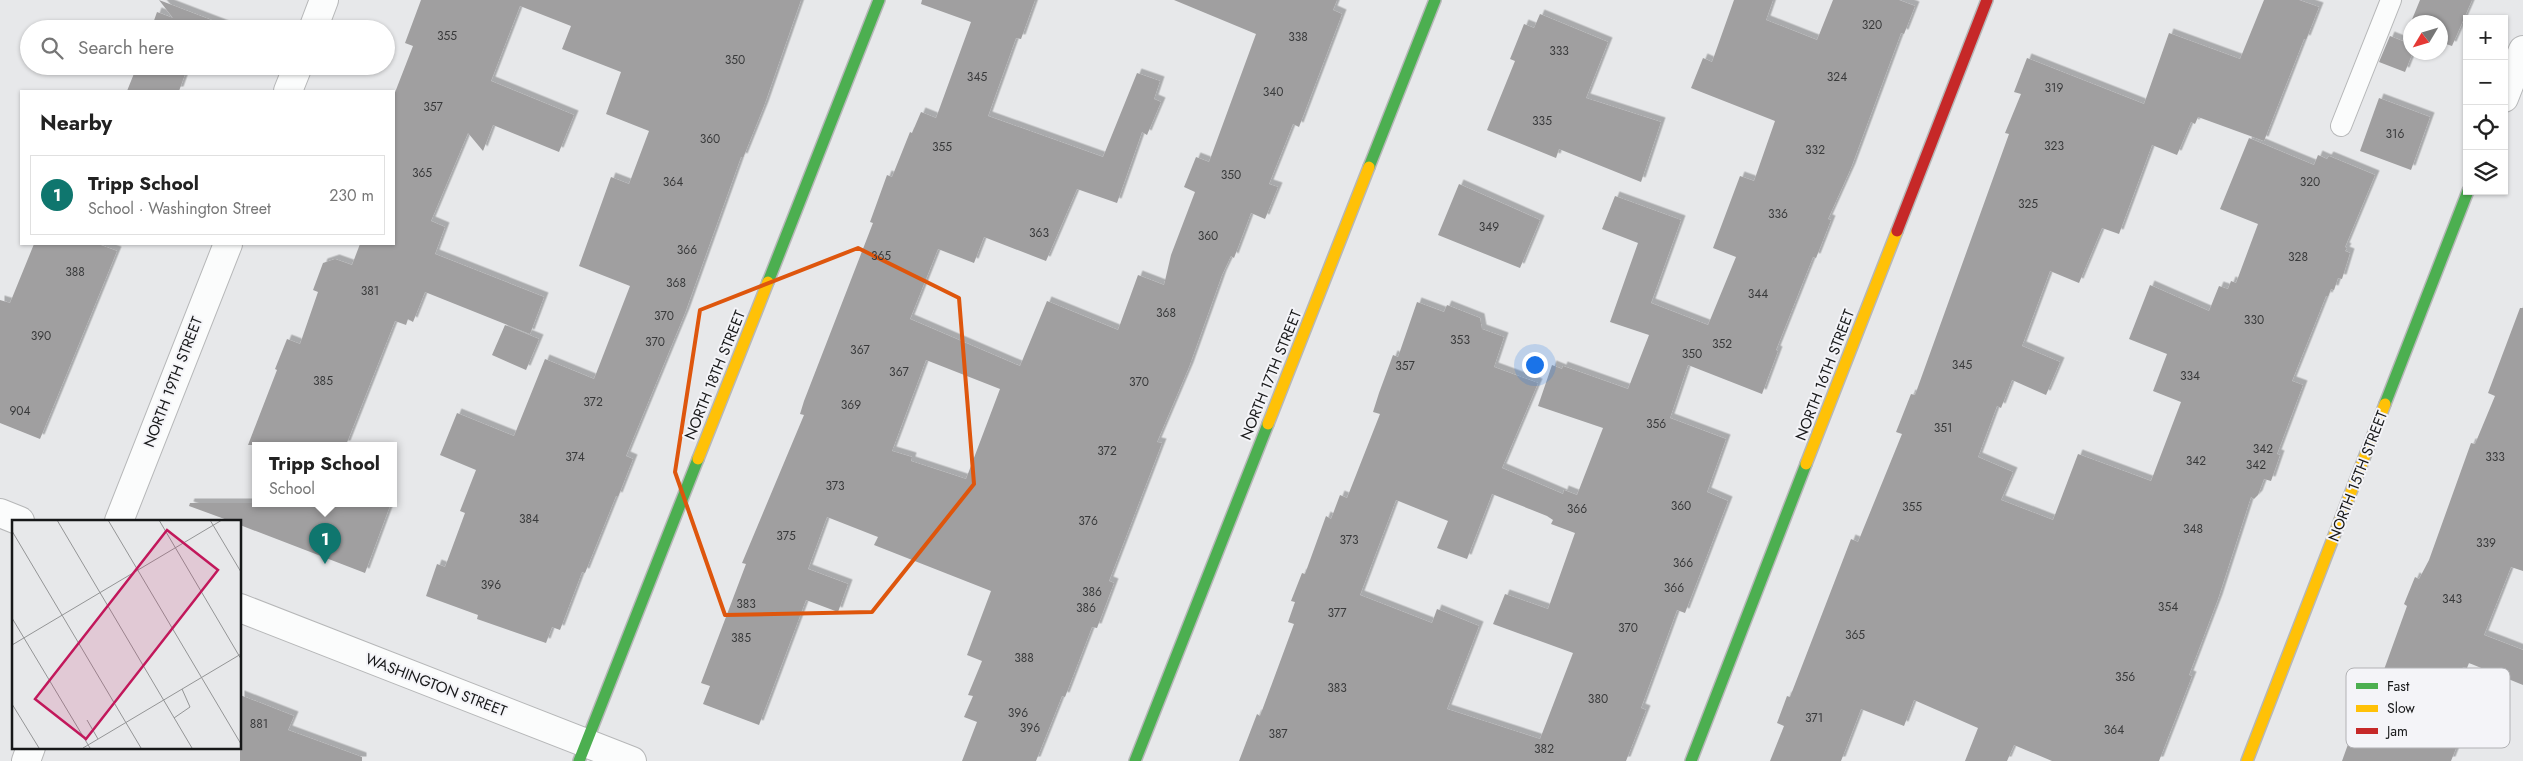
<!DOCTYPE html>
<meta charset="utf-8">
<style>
:root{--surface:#fff;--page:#f2f2f2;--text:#222;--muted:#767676;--line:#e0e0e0;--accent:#0f766e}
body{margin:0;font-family:Jost,sans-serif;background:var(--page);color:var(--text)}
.controls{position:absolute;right:15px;top:15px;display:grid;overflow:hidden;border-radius:0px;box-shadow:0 1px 4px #0004}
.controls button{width:45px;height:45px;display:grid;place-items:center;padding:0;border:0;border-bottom:1px solid var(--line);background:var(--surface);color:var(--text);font:25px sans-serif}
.compass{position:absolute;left:2403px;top:15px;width:45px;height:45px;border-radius:50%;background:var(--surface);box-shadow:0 1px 4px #0004;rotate:232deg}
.you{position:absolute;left:1534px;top:364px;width:18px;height:18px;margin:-12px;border:4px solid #fff;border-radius:50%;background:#1a73e8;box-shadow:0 0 0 8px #1a73e833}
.badge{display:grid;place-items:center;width:32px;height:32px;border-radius:50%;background:var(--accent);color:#fff;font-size:16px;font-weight:700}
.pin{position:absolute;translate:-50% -41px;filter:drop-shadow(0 1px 2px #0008)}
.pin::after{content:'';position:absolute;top:26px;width:18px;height:15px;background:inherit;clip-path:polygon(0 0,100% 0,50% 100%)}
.popup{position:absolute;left:252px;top:442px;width:145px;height:65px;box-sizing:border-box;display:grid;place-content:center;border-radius:0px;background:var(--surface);filter:drop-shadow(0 1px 4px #0005);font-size:16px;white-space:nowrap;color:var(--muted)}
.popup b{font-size:19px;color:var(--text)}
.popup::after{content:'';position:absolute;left:50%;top:100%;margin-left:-10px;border:10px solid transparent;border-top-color:var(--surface)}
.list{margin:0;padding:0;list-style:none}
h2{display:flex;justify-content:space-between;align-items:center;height:65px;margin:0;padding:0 20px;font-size:21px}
h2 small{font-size:16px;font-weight:400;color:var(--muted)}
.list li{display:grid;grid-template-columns:32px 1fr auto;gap:15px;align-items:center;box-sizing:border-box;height:80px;margin:0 10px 10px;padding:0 10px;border:1px solid var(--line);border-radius:0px}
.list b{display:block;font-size:19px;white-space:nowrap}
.list p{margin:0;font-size:16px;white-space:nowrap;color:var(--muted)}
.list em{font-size:16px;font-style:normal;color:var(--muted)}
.icon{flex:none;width:28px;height:28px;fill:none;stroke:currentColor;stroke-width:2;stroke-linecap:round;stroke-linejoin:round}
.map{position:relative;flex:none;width:2523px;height:761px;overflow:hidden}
.search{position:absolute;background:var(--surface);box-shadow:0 1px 4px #0004;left:20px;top:20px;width:375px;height:55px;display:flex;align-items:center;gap:12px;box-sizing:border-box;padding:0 18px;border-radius:28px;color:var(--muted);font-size:19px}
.panel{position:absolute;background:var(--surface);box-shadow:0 1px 4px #0004;left:20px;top:90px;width:375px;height:155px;border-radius:0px}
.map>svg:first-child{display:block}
</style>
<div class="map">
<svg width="2523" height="761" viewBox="0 0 2523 761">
<defs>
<filter id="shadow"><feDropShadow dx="4.5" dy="-4.5" stdDeviation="0" flood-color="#0004"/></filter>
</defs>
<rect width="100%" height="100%" fill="#e7e8ea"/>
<path fill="#a09fa0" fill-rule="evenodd" filter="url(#shadow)" d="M159 0 227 26 226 29H151L157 12 173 18Z
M421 0H801L764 106 743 158 741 157 685 313 626 456 633 459 618 497 616 496 585 573 582 572 560 630 552 627 546 643 477 619 478 615 426 596 437 564 445 567 465 513 460 511 476 470 440 455 457 413 514 436 545 359 594 379 630 286 579 266 611 177 629 184 649 131 606 114 621 72 562 49 571 26 520 6 491 81 574 115 559 152 493 125 483 151 468 133 431 221 445 227 435 254 544 297 530 334 425 292 413 322 408 319 406 325 395 321 346 445H248L277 370 275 369 287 339 300 344 318 292 313 290 323 263 335 259 352 265 360 244H394V95L413 46 405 43Z
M922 0H1035L1021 39 1016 38 988 116 1103 157 1137 73 1160 81 1154 99 1161 102 1147 135 1142 132 1117 203 1077 189 1046 261 984 237 974 263 938 249 910 319 1020 366 1047 301 1118 330 1138 275 1164 285 1171 255 1195 192 1184 187 1196 157 1209 162 1256 34 1174 0H1337L1333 10 1342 14 1299 127 1293 124 1269 184 1278 187 1265 219 1251 213 1234 258 1231 256 1222 275 1189 367 1157 442 1162 443 1109 581 1114 583 1097 628 1092 627 1065 697 1062 696 1036 761H962L977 722 964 717 973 696 968 695 982 661 967 655 991 591 874 545 878 537 827 517 808 569 848 584 838 612 806 600 759 725 703 704 710 686 701 683 746 564 742 563 804 415 800 414 804 401 873 223 870 222 887 175 892 177 910 132 912 133 921 112 936 118 971 22 921 4ZM926 360 1000 389 966 479 911 461 912 457 892 451Z
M1734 0H1773L1766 20 1817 40 1833 0H1899L1915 6 1904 34 1901 33 1851 168 1828 219 1831 220 1816 258 1813 257 1776 350 1778 351 1762 394 1688 365 1670 418 1726 439 1707 492 1728 501 1685 613 1677 610 1641 708 1646 710 1626 761H1239L1257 714 1260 716 1294 624 1288 622 1295 602 1291 601 1302 573 1305 574 1326 516 1331 519 1340 495 1347 498 1380 414 1373 412 1379 393 1393 355 1398 357 1417 302 1444 312 1447 305 1480 318 1482 329 1504 337 1494 367 1538 383 1502 468 1563 494 1564 490 1577 495 1603 428 1538 406 1552 365 1562 369 1563 366 1628 389 1649 335 1610 322 1638 243 1602 229 1615 196 1681 220 1651 303 1708 325 1736 257 1713 248 1740 176 1754 181 1775 121 1691 88 1703 58 1712 62ZM1492 494 1547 516 1553 520 1551 524 1575 533 1548 609 1505 594 1493 624 1573 653 1540 739 1447 709 1479 626 1437 609 1432 623 1360 595 1396 500 1448 521 1437 548 1467 559Z
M2264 0H2299L2319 7 2306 40 2304 39 2264 141 2198 117 2195 124 2191 122 2177 155 2152 145 2119 234 2102 228 2079 283 2050 271 2022 346 2060 362 2046 395 2012 380 2001 408 1997 406 1978 457 2013 472 2001 500 2053 520 2078 454 2151 481 2181 402 2153 391 2167 354 2129 339 2150 285 2209 311 2219 286 2228 289 2231 281 2236 283 2258 224 2220 209 2249 138 2314 165 2318 155 2327 159 2329 156 2375 175 2345 247 2347 248 2345 251 2350 253 2342 279 2338 278 2334 290 2331 289 2328 297 2326 296 2292 381 2303 385 2277 454 2280 455 2271 481 2264 479 2258 495 2254 499 2251 497 2218 599 2189 675 2192 676 2159 761H2052L2014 745 2007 761H1965L1978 728 1914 700 1904 726 1861 709 1841 761H1770L1784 726 1777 723 1787 696 1790 697 1851 539 1858 542 1902 434 1896 432 1911 394 1915 395 2009 134 2005 133 2021 94 2014 92 2027 58 2144 104 2169 33 2240 59Z
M2420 0H2472L2452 46 2440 42V22H2411Z
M1540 14 1608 42 1586 98 1661 122 1641 182 1559 149 1556 158 1487 130 1515 61 1510 59 1524 24 1534 28Z
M2390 36 2410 44V52H2413L2405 72 2379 62Z
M137 66H188L179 91H127Z
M2379 98 2430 117 2411 170 2360 151Z
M1459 184 1540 220 1520 268 1438 235Z
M34 244H98L117 251 40 439 0 423V300L10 303Z
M2520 308H2523V571L2511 567 2484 635 2523 650V685L2469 663 2467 668 2463 667 2445 715 2450 717 2447 727 2462 733 2451 761H2342L2369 686 2377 689 2407 606 2404 604 2415 577 2419 579 2429 560 2471 443 2475 444 2495 396 2488 393Z
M505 325 539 339 526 370 492 355Z
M190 503H391L365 573 240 525V521H230L189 506Z
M240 695 294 716 288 730 362 757V761H240Z"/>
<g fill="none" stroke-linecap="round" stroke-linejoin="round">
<g stroke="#b6b7b8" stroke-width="22">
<path id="lane" d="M2341 126 2391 0"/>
</g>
<g stroke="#b6b7b8" stroke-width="30">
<path id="street" d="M313 29 324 0
M288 91 298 66
M2504 98 2523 50
M0 513 20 521
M119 521 228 244
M240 608 632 761
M26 761 31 747"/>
</g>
<g stroke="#b6b7b8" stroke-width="14">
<path id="fast" d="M1369 167 1435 0
M768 282 879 0
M2385 404 2468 191
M579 761 698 459
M1135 761 1268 424
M1691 761 1806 464"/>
</g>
<g stroke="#b6b7b8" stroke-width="14">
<path id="slow" d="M1268 424 1369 167
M698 459 768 282
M1806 464 1897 231
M2247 761 2385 404"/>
</g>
<g stroke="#b6b7b8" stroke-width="14">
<path id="jam" d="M1897 231 1987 0"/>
</g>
<use href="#lane" stroke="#fbfcfc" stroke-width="20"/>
<use href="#street" stroke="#fbfcfc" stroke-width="28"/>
<use href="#fast" stroke="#4caf50" stroke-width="11"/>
<use href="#slow" stroke="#ffc107" stroke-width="11"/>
<use href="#jam" stroke="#c62828" stroke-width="11"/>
</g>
<path fill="none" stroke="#de560d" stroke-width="4" stroke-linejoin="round" d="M858 248 959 298 974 484 872 612 725 615 675 472 700 310Z"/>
<g text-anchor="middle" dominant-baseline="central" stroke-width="4" stroke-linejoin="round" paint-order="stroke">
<g font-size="12" fill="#393a3b">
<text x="1872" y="25">320</text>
<text x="447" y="36">355</text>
<text x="1298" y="37">338</text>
<text x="1559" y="51">333</text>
<text x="735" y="60">350</text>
<text x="977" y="77">345</text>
<text x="1837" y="77">324</text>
<text x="2054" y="88">319</text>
<text x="1273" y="92">340</text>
<text x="433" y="107">357</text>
<text x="1542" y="121">335</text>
<text x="2395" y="134">316</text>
<text x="710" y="139">360</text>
<text x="2054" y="146">323</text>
<text x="942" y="147">355</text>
<text x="1815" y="150">332</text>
<text x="422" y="173">365</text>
<text x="1231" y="175">350</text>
<text x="673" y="182">364</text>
<text x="2310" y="182">320</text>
<text x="2028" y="204">325</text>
<text x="1778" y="214">336</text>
<text x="1489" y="227">349</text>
<text x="1039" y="233">363</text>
<text x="1208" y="236">360</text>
<text x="687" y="250">366</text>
<text x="881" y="256">365</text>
<text x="2298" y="257">328</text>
<text x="75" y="272">388</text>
<text x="676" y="283">368</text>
<text x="370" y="291">381</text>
<text x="1758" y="294">344</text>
<text x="1166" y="313">368</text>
<text x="664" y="316">370</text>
<text x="2254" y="320">330</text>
<text x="41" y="336">390</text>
<text x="1460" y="340">353</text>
<text x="655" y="342">370</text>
<text x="1722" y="344">352</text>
<text x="860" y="350">367</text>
<text x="1692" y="354">350</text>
<text x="1962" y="365">345</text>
<text x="1405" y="366">357</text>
<text x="899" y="372">367</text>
<text x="2190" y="376">334</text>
<text x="323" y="381">385</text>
<text x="1139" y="382">370</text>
<text x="593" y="402">372</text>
<text x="851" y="405">369</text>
<text x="20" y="411">904</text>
<text x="1656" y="424">356</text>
<text x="1943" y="428">351</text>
<text x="2263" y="449">342</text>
<text x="1107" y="451">372</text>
<text x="575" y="457">374</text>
<text x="2495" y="457">333</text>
<text x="2196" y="461">342</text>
<text x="2256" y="465">342</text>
<text x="835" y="486">373</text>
<text x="1681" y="506">360</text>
<text x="1912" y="507">355</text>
<text x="1577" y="509">366</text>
<text x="529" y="519">384</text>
<text x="1088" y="521">376</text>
<text x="2193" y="529">348</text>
<text x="786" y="536">375</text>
<text x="1349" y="540">373</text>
<text x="2486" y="543">339</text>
<text x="1683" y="563">366</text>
<text x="491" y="585">396</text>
<text x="1674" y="588">366</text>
<text x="1092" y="592">386</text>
<text x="2452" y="599">343</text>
<text x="746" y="604">383</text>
<text x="2168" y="607">354</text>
<text x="1086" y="608">386</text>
<text x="1337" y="613">377</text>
<text x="1628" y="628">370</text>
<text x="1855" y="635">365</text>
<text x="741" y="638">385</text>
<text x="1024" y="658">388</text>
<text x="2125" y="677">356</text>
<text x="1337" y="688">383</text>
<text x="1598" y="699">380</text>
<text x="1018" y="713">396</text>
<text x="1814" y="718">371</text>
<text x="259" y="724">881</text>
<text x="1030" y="728">396</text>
<text x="2114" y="730">364</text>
<text x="1278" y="734">387</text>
<text x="1544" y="749">382</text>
</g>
<g font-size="15" fill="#171819" stroke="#f4f4f8">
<text transform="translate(715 375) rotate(-68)">NORTH 18TH STREET</text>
<text transform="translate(1271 375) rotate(-68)">NORTH 17TH STREET</text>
<text transform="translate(1825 375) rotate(-69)">NORTH 16TH STREET</text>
<text transform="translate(173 382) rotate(-69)">NORTH 19TH STREET</text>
<text transform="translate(2358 476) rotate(-69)">NORTH 15TH STREET</text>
<text transform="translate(436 685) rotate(21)">WASHINGTON STREET</text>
</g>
</g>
<g transform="translate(12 520)">
<rect width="229" height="229" fill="#e7e8ea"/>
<path fill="none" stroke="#949596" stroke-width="1" d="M45 0 180 228M96 0 229 224M147 0 229 139M198 0 229 52M0 11 129 228M0 98 78 228M0 125 210 0M0 184 27 228M162 198 178 187 170 169M75 200 86 219M71 228 229 134"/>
<path fill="#c2185b" fill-opacity="0.15" stroke="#c2185b" stroke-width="2.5" d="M155 10 206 50 74 219 23 179Z"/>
<rect width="229" height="229" fill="none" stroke="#171819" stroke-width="2.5"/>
</g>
<rect x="2346" y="668" width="164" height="80" rx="8" fill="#f4f4f8" stroke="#b2b2b5" stroke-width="1"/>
<rect x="2356" y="683" width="22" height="6" fill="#4caf50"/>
<rect x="2356" y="705" width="22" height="7" fill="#ffc107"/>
<rect x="2356" y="728" width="22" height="6" fill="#c62828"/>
<g font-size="14" fill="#171819">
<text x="2387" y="691">Fast</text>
<text x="2387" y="713">Slow</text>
<text x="2387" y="736">Jam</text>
</g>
</svg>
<div class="controls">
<button>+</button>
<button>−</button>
<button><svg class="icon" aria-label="locate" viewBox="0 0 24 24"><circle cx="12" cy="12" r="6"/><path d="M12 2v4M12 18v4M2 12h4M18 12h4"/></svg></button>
<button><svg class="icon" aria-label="layers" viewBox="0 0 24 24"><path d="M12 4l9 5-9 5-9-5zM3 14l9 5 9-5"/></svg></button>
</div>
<svg class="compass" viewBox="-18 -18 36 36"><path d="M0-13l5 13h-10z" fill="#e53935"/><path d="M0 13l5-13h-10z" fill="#767676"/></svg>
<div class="you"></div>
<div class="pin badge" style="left:325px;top:564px">1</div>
<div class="popup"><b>Tripp School</b>School</div>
<div class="search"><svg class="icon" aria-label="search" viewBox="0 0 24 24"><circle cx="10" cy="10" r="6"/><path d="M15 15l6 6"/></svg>Search here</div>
<section class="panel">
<h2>Nearby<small></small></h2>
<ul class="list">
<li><span class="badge">1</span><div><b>Tripp School</b><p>School · Washington Street</p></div><em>230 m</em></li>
</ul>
</section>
</div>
